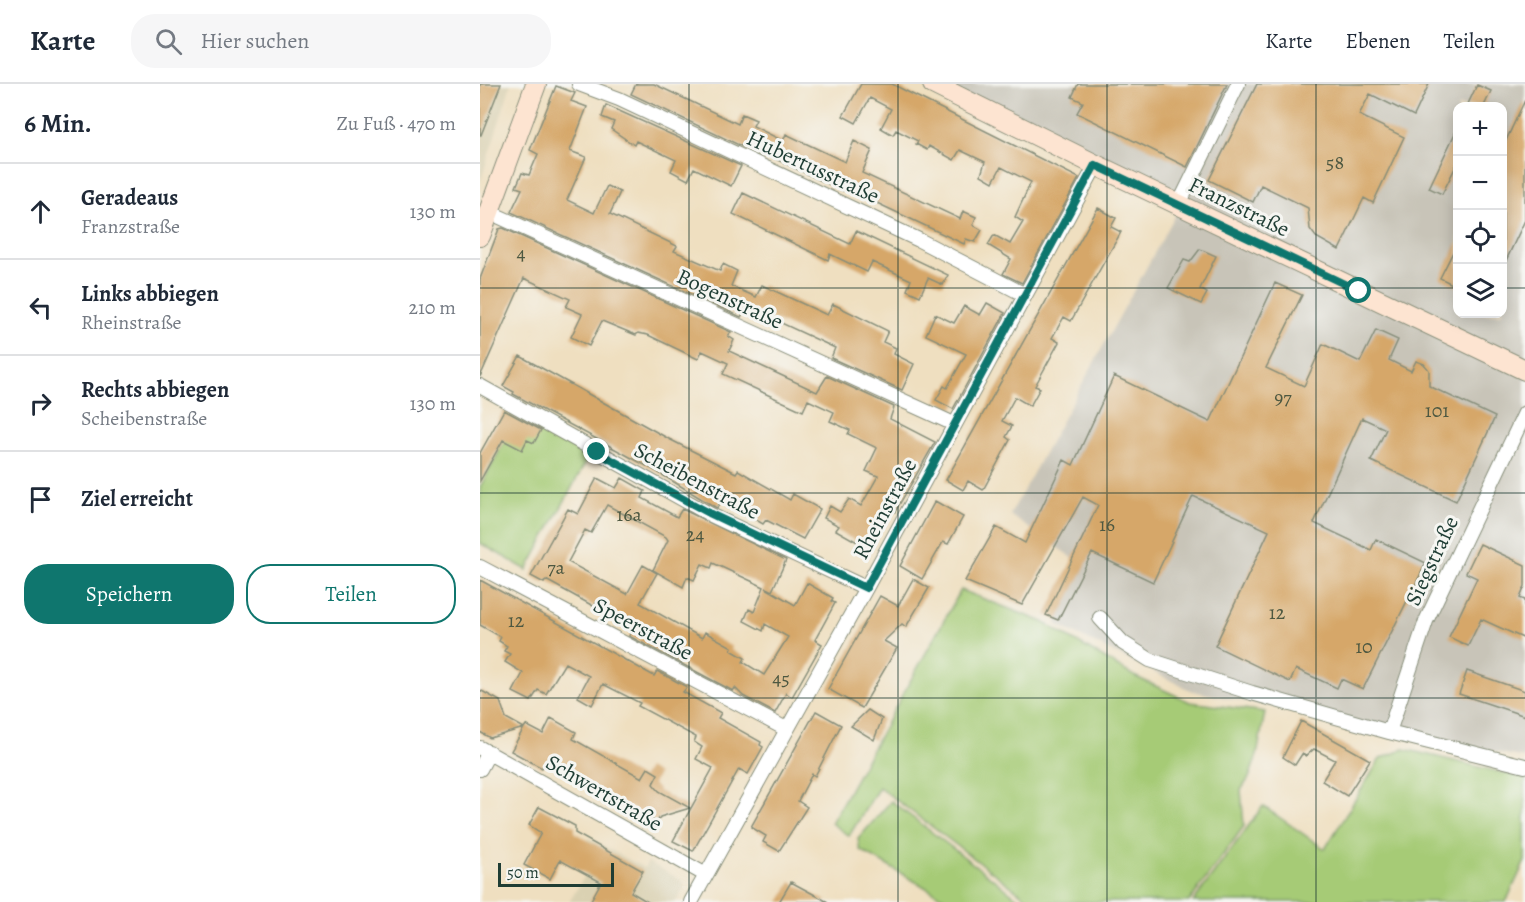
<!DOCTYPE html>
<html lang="de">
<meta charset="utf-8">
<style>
:root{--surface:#fff;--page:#f6f6f7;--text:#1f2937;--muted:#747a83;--line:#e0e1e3;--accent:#0f766e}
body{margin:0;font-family:Alegreya,serif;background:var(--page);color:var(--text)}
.controls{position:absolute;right:18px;top:18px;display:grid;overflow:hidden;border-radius:12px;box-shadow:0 3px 15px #0003}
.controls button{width:54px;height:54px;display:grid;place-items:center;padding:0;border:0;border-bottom:2px solid var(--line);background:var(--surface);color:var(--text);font:30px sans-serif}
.scale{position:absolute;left:18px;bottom:15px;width:116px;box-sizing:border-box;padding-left:6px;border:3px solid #1f3d34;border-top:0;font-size:16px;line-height:21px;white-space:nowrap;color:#1f3d34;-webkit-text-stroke:4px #f6f6f2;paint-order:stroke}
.stop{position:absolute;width:18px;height:18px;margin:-14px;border:4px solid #0f766e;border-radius:50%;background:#fff}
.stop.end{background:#0f766e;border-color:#fff;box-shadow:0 2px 6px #0008}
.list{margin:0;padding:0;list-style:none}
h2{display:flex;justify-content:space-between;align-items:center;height:78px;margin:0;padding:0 24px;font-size:26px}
h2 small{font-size:20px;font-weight:400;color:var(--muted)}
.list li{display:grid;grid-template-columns:39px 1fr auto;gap:18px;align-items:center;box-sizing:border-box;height:96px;padding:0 24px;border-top:2px solid var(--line)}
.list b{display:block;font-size:22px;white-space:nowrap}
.list p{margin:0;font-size:20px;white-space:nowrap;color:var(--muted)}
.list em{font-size:20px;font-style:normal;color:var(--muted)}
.actions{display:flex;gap:12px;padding:18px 24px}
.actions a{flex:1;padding:14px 0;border:2px solid var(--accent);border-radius:24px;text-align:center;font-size:21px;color:var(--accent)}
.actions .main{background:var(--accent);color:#fff}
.icon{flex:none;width:33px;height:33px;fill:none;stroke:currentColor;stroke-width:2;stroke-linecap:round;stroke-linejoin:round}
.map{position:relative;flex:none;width:1045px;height:818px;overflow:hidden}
header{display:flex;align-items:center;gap:36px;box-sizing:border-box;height:84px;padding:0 30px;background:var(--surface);border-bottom:2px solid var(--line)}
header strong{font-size:28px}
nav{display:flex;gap:33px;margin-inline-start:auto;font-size:21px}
.search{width:420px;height:54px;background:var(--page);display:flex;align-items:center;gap:15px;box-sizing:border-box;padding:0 21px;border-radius:24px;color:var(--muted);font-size:22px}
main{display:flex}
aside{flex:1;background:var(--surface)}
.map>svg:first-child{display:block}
</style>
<header>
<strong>Karte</strong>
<div class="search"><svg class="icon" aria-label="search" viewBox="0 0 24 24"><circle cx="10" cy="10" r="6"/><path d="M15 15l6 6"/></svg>Hier suchen</div>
<nav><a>Karte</a><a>Ebenen</a><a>Teilen</a></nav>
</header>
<main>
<aside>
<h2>6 Min.<small>Zu Fuß · 470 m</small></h2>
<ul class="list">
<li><svg class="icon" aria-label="ahead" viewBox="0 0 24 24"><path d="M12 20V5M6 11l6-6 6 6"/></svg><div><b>Geradeaus</b><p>Franzstraße</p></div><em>130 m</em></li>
<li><svg class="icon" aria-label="left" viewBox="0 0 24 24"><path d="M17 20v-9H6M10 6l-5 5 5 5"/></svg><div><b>Links abbiegen</b><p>Rheinstraße</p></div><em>210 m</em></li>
<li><svg class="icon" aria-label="right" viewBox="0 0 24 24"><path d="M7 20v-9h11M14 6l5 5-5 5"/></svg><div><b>Rechts abbiegen</b><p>Scheibenstraße</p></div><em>130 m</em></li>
<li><svg class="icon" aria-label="arrive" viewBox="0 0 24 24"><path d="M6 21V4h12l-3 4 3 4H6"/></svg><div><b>Ziel erreicht</b></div></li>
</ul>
<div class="actions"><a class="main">Speichern</a><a>Teilen</a></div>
</aside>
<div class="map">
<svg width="1045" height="818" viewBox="0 0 1045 818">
<rect width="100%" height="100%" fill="#f6f6f2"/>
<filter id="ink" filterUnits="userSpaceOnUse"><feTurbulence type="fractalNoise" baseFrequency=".0167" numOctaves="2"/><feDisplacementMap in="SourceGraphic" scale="12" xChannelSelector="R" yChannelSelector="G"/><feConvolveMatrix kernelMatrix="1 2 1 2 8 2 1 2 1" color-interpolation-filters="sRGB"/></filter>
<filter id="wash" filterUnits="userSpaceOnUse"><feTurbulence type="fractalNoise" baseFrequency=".008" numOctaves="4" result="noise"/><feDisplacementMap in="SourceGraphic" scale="24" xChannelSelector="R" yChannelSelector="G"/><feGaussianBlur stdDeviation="1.35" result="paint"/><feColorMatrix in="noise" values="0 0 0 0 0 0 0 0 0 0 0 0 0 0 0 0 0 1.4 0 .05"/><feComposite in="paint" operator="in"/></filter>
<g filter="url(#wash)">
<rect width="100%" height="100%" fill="#efdfc0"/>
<path fill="#dad1b2" d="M0 0H31L0 99Z
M109 754 164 784 168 778 201 796 204 803 196 818H89L106 790 95 784Z"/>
<path fill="#c8c4b8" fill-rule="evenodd" d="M458 0H1045V674L712 607 576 540 603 481 530 431 702 119ZM978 22H1022V230H978Z"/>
<path fill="#a6cb76" stroke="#628455" stroke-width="1.5" d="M37 334 109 372 47 486 0 459V403Z
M481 506 563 538 654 592 710 618 785 628 777 671 769 694 761 706 764 742 709 818H552L399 703 369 752 351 739Z
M924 665 1045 694V777L1026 818H713L783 722 845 765 900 675Z
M411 717 543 818H471L380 766 378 755Z"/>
<g id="blocks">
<path fill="#d6a769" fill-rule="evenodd" d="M0 0H21L1 51H0Z
M156 0H174L258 40 262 30 276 36 273 42 303 57 306 50 365 78 374 57 392 66 382 89 480 135 483 127 496 133 493 141 502 146 495 158 486 155 484 160 365 104 363 107 281 68 280 71 151 10Z
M381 0H412L599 94 542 199 523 190 531 175 508 161 514 151 530 160 543 138 535 133 551 98 521 83 513 98 501 91 505 78 480 66 474 76 449 62 447 66 436 60 438 57 416 46 413 51 401 44 411 25 390 14 376 39 363 32Z
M598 0H747L707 83 597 29 603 18 592 13Z
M777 0H949L934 32 890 10 879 31 924 53 893 119 884 114 859 166 836 153 830 145 828 124 781 101 773 118 729 96Z
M997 1 1011 7 1004 22H987Z
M76 2 95 9 91 17 107 23 90 67 106 73 87 116 114 129 127 102 140 108 130 130 197 162 194 167 240 187 243 180 257 187 251 202 276 213 282 201 347 231 353 220 408 247 403 258 416 264 414 270 434 280 422 306 351 274 355 264 267 223 261 233 31 128 42 105 36 103 42 89 49 91 58 70 50 66Z
M1045 16V136L1023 183V63Z
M126 21 261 82 251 102 214 84 208 96 191 87 196 76 156 57 154 61 131 45 134 38 122 33Z
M978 43V78L962 110 949 104Z
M263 109 370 160 376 147 468 191 463 201 448 194 440 212 427 206 431 196 392 178 387 188 350 170 348 176 253 130Z
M618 124 636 134 631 143 641 148 591 237 584 233 572 254 579 258 555 302 560 304 550 322 535 313 522 337 532 342 526 353 530 356 503 406 488 397 483 406 466 396Z
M23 144 251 248 248 252 254 256 249 267 337 308 347 292 414 323 410 335 455 358 415 428 408 424 386 463 356 446 359 442 344 434 350 422 360 428 369 415 381 422 398 392 386 387 397 364 368 350 370 346 350 337 354 328 328 316 323 327 243 290 248 279 222 267 218 275 168 251 158 249 156 251 122 237 109 262 91 253 102 230 86 223 90 215 44 194 0 293V195L19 145Z
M978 158V203L960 194Z
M720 165 736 172 720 205 727 209 721 220 688 204 704 176 710 178Z
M795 199 822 211 786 284 824 302 843 260 880 278 896 246 918 256 909 276 931 287 936 277 944 280 949 286V302L1015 333 976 417 891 377 906 345 882 334 834 439 891 466 896 455 946 479 883 605 861 595 857 604 816 585 810 598 735 562 789 447 713 412 673 498 612 469 578 536 566 531 618 421 603 413 542 521 485 497 516 443 545 459 584 376 593 381 634 292 730 338Z
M507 219 525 229 473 325 456 316 464 302 467 304 486 270 446 251 455 230 474 239 484 222 500 231Z
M40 272 189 355 256 389 258 386 310 416 313 410 340 425 323 455 286 436 283 440 242 416 237 424 235 423 176 387 33 310 34 308 23 302Z
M24 326 61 346 54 359 47 356 42 366 23 356 0 397V369Z
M117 394 136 404 142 394 165 407 162 414 197 433 202 425 306 476 292 507 286 504 315 521 327 499 353 514 351 517 355 519 335 556 342 560 312 613 306 609 295 629 263 612 255 604 253 607 149 552 155 541 116 519 115 523 66 496 64 499 51 492 88 425 98 430ZM127 421 186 453 188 456 173 486 203 503 207 493 214 496 222 480 231 484 233 479 284 503 274 528 269 525 264 537 283 547 285 540 308 553 284 591 263 578 265 574 251 566 252 563 225 548 222 554 160 519 177 489 163 481 147 510 88 478 105 446 111 449Z
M455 417 483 433 468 460 463 458 442 495 420 482Z
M1000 460 1045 481V502L1040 514 1045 516V555L1001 535 988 562 969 553 997 494 986 489Z
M433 495 449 504 426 543 422 540 404 557 417 564 382 624 348 605 400 512 418 522Z
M0 496 174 592 177 587 207 603 203 608 241 629 238 634 281 658 280 661 283 663 268 690 259 685 213 767 193 757 233 684 216 675 222 663 214 658 216 653 158 622 160 619 123 600 112 621 98 613 109 592 85 579 66 610 58 606 51 617 33 608 43 589 25 578 30 570 24 567 27 562 19 557 21 553 0 541Z
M987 587 1045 607V632L979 610Z
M0 606 20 617 26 634 44 644 46 641 63 650 71 634 96 648 93 655 162 694 168 684 178 690 173 700 179 707 210 724 180 733 177 738 66 677 62 684 31 667 44 644 10 654 0 648Z
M388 626 402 635 394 656 371 642Z
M336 627 361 641 335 692 332 690 318 717 327 723 299 767 283 758 286 752 271 743Z
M821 637 890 676 867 712 842 697 855 676 834 665 826 672 822 670 815 681 803 673Z
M59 723 95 742V749L163 787 151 808 168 818H110L121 798 80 776 70 795 44 781 61 749 49 741Z
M311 798 348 818H299Z"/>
</g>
</g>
<g filter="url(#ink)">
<use href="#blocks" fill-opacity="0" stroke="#878e7a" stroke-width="1.5"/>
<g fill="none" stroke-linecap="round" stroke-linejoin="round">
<g stroke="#878e7a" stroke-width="16">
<path id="street" d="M99 0 139 15 439 156 545 211
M699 120 758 0
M9 128 474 340
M0 302 231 431 386 504
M0 483 306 645
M620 534 643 559 670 576 772 609 909 648 946 537 1045 329
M909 648 1045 682
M0 664 226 791
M0 685 9 668
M211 818 386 504 616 81"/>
</g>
<g stroke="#878e7a" stroke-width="22">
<path id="secondary" d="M453 0 616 81 1045 286
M0 152 56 0"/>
</g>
<use href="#street" stroke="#fff" stroke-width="14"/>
<use href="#secondary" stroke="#fde4d1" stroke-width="20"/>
</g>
</g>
<g fill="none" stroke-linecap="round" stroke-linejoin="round" filter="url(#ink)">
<path stroke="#0f766e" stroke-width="8" d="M117 368 231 430 386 504 615 81 879 207"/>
</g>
<path fill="none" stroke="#1f3d34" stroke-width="1.5" stroke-opacity="0.55" d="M209 0V818M418 0V818M627 0V818M836 0V818M0 204H978M1022 204H1045M0 409H1045M0 614H1045"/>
<g text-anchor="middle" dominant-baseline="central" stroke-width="6" stroke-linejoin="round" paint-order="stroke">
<g font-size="20" fill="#4d5841">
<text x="855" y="78">58</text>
<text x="41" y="169">4</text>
<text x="803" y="313">97</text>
<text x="957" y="326">101</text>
<text x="149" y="430">16a</text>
<text x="627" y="440">16</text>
<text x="215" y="450">24</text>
<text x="76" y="483">7a</text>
<text x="797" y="528">12</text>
<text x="36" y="536">12</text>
<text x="884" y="562">10</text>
<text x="301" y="594">45</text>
</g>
<g font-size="22" fill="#1f3d34" stroke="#f6f6f2">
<text transform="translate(333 83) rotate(25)">Hubertusstraße</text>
<text transform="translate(759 123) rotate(26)">Franzstraße</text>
<text transform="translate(250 215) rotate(25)">Bogenstraße</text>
<text transform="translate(217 397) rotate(28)">Scheibenstraße</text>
<text transform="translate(405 425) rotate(-62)">Rheinstraße</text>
<text transform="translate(952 477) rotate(-65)">Siegstraße</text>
<text transform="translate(163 545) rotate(28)">Speerstraße</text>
<text transform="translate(124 709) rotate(30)">Schwertstraße</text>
</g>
</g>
</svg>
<div class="controls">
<button>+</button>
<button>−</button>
<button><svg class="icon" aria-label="locate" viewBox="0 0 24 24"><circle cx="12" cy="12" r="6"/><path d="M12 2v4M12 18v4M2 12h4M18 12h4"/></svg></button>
<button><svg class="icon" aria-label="layers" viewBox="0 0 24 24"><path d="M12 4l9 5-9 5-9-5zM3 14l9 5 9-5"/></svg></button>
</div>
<div class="scale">50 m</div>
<div class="stop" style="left:879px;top:207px"></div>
<div class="stop end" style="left:117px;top:368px"></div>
</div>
</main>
